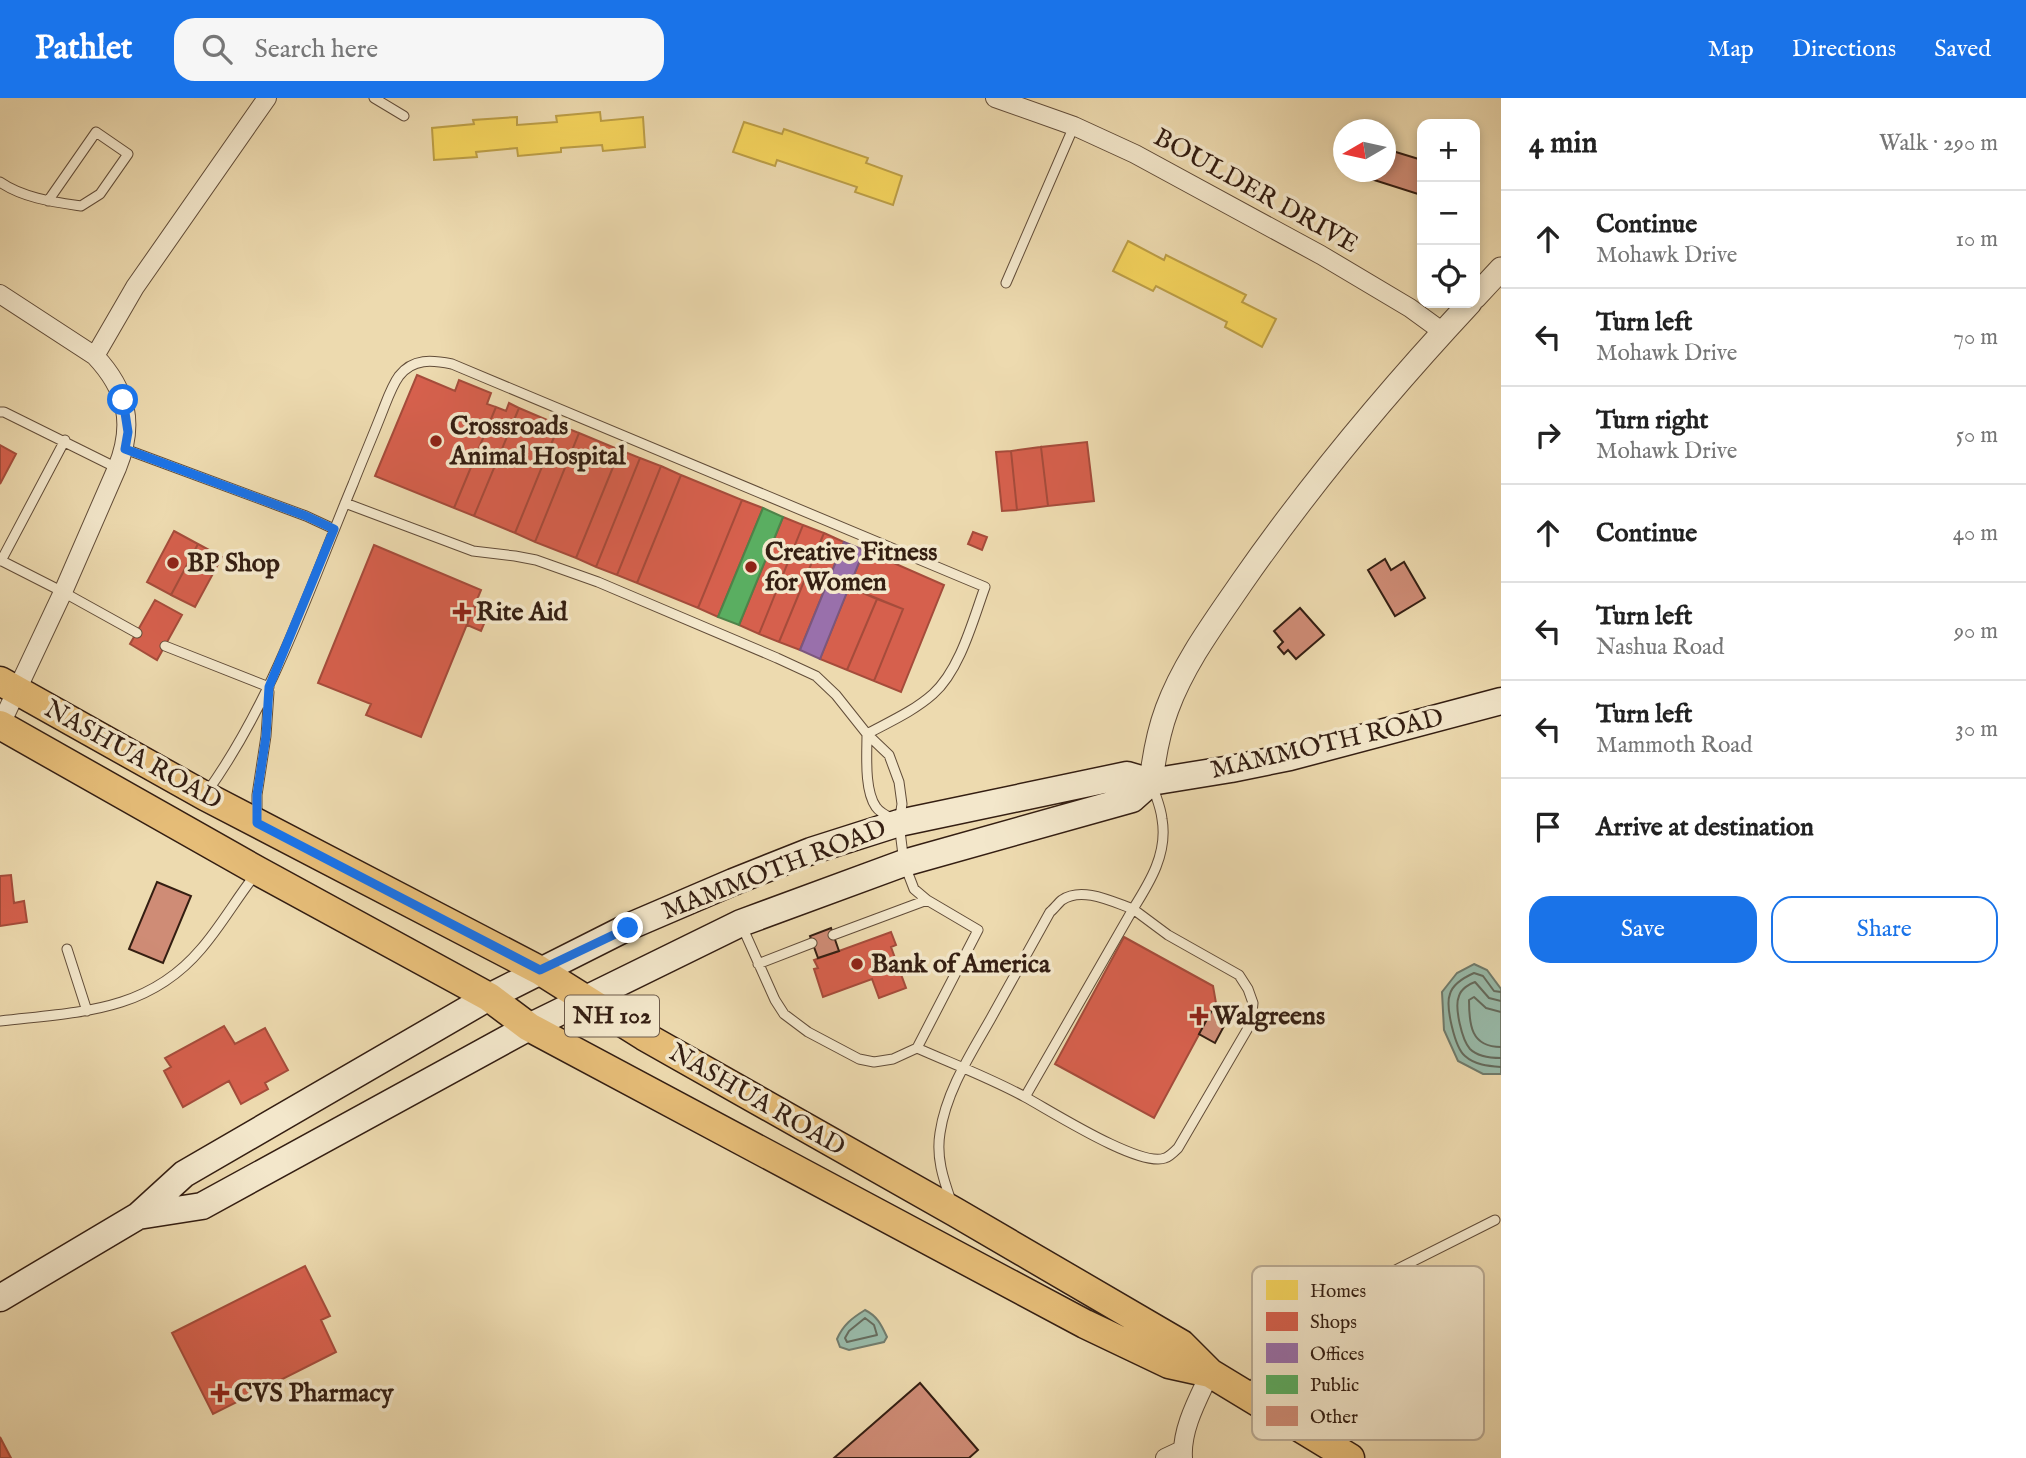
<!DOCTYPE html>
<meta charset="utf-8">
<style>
:root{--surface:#fff;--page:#f6f6f6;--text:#222;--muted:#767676;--line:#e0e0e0;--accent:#1a73e8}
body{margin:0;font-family:"IM FELL English",serif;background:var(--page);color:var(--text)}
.controls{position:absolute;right:21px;top:21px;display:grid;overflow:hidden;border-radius:14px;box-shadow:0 4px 10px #0003}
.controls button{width:63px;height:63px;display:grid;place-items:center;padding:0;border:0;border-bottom:2px solid var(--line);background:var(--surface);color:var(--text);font:35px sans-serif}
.compass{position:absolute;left:1333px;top:21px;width:63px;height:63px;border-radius:50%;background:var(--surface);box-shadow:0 4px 10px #0003;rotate:261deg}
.stop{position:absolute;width:21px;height:21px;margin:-16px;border:5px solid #1a73e8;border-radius:50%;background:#fff}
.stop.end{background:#1a73e8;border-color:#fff;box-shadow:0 2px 7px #0008}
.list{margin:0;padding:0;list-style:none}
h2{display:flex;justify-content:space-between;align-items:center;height:91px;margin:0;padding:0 28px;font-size:30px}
h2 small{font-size:23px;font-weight:400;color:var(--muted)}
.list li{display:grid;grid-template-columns:46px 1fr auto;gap:21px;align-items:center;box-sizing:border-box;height:98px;padding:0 28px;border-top:2px solid var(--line)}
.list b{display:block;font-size:26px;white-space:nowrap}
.list p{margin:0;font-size:23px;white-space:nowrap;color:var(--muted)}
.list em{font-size:23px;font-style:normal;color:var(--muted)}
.actions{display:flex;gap:14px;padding:21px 28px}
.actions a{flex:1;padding:16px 0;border:2px solid var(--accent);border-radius:21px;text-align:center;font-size:24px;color:var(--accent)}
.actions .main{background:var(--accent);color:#fff}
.icon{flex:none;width:38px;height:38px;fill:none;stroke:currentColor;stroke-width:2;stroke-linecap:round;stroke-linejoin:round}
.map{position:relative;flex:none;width:1501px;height:1360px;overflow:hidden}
header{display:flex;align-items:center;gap:42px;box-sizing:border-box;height:98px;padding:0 35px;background:var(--accent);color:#fff}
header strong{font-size:33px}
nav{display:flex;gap:38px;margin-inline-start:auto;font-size:24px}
.search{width:490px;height:63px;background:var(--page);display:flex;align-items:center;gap:18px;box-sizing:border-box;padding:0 24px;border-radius:21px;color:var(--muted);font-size:26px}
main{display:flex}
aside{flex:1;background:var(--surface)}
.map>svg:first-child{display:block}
</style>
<header>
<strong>Pathlet</strong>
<div class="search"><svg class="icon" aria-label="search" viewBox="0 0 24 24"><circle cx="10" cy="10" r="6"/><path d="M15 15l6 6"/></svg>Search here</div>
<nav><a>Map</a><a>Directions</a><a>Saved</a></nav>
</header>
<main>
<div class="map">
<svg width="1501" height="1360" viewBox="0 0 1501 1360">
<rect width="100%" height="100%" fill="#eddaaf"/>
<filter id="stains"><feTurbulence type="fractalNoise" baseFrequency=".00286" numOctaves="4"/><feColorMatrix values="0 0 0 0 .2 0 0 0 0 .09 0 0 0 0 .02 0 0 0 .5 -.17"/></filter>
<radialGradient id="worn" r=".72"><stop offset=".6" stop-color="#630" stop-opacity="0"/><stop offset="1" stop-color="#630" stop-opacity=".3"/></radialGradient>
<path fill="#9ba" stroke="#717c6d" stroke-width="2" d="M1474 866 1487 872 1501 891V976H1483L1458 963 1444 932 1442 894 1457 875Z
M865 1212C877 1218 881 1226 887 1239L884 1244 849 1252 840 1249 837 1241C843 1227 852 1220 865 1212Z"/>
<path fill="#f6d55c" stroke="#bc9e46" stroke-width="2" d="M600 14 601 23 643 19 645 49 603 53 602 47 561 50V54L518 58 517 50 476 54 477 59 434 62 432 30 474 26 473 22 517 19V27L557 24 556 18Z
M744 24 782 36 784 31 868 60 866 65 902 78 893 107 855 94 857 89 777 62 775 68 733 54Z
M1128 143 1164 162 1166 157 1246 197 1242 204 1276 221 1262 249 1225 229 1227 224 1156 188 1153 193 1113 173Z"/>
<path fill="#d6604d" stroke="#a54c3b" stroke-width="2" d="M417 277 455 293 459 282 491 295 487 306 496 309 454 410 375 378Z
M509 305 519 310 474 418 454 410 496 309 506 313Z
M519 310 559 327 515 435 474 418Z
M559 327 579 335 535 444 515 435Z
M579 335 620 352 576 460 535 444Z
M1087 344 1094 403 1048 408 1041 349Z
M0 347 16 356 0 386Z
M1041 349 1048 408 1017 412 1011 353Z
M620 352 640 360 596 469 576 460Z
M1011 353 1017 412 1002 413 996 354Z
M640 360 661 368 617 477 596 469Z
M661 368 681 377 637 485 617 477Z
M681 377 742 402 698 510 637 485Z
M742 402 763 410 718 519 698 510Z
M783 419 803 427 759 536 739 527Z
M803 427 824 435 779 544 759 536Z
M174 433 198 446 171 497 147 484Z
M973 434 987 439 982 452 968 446Z
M824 435 844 444 800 552 779 544Z
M198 446 222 459 195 509 171 497Z
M374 447 481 492 421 639 366 617 371 606 318 585Z
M864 452 944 487 901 594 874 583 903 511 849 489Z
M849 489 877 501 847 572 820 561Z
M877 501 903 511 874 583 847 572Z
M155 502 182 517 157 562 130 546Z
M474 508 489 514 481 533 467 527Z
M11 777 14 805 24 803 27 824 0 828V778Z
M891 834 896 847 891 849 906 890 879 900 872 881 823 899 814 871 818 870 814 862Z
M1124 839 1213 888 1216 905 1154 1020 1055 966Z
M224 928 235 946 265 930 288 972 265 985 268 991 241 1006 229 983 183 1009 164 973 171 969 165 960Z
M305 1168 330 1218 321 1222 336 1254 213 1316 172 1235Z
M0 1339 11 1360H0Z"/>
<path fill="#9970ab" stroke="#7b577d" stroke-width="2" d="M844 444 864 452 820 561 800 552Z"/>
<path fill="#5aae61" stroke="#4f8349" stroke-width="2" d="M763 410 783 419 739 527 718 519Z"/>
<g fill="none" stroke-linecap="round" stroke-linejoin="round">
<path stroke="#666c5e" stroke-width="2" d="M1501 894 1494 893 1483 878 1474 875C1465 879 1453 885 1450 896 1445 908 1455 950 1465 958 1475 967 1488 968 1501 969
M1501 903 1489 900 1475 884C1469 886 1461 891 1459 898 1454 909 1462 942 1470 951 1478 959 1491 960 1501 960
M1501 914 1486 910 1474 899 1469 902C1469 927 1471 949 1501 949
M865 1220 874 1227 877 1237 847 1244 845 1240 849 1233Z"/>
</g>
<path fill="#cf8c76" stroke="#341e12" stroke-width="2" d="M1386 51 1422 62V82L1418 96 1349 74H1386Z
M1385 461 1391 472 1404 464 1425 500 1395 518 1368 472Z
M1300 510 1324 537 1296 561 1288 552 1284 556 1278 549 1283 544 1274 533Z
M157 784 191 798 163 865 129 851Z
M831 830 839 853 818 860 810 838Z
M1216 905 1232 913 1215 945 1199 936Z
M920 1285 978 1352 969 1360H834Z"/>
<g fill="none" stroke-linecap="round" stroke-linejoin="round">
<g stroke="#624d39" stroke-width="11">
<path id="service" d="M374 0 404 18
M0 84C23 100 54 104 81 108L100 96 128 56 96 34 48 103
M1006 185 1074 28
M0 314H4L117 370
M125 351 306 418 334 431
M0 462 63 494 137 535
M1 463 65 342
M165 548 269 589
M867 636C867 656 864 692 876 709 880 715 889 719 895 722
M207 694C273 602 309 491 353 386 362 363 372 340 381 317 386 305 391 289 399 278 413 260 432 262 452 266L985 489C973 522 960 572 933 596 914 613 889 624 867 636L836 597 816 578 777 560 598 484 536 462 515 458 473 453 345 405
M257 720V697L266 638 269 594
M1133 811 1168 837 1239 877 1248 891 1253 905 1251 925 1178 1050C1175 1053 1169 1059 1165 1060 1140 1070 1051 1013 1025 999Z
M741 826 775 902 784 916 808 934 859 961 874 964 893 961 917 950 978 832 927 802 914 791 904 765 899 725 902 706 899 684 889 657 867 636
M833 837 927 802
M67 851 87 913
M758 866 812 845
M0 923C77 914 147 915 201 851 221 828 236 801 255 777
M917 950C953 966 990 980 1025 999
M951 1103C943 1080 936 1059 940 1035 946 994 970 957 990 922 1010 886 1030 850 1050 814 1054 811 1058 805 1062 802 1082 788 1113 804 1133 811 1150 784 1168 755 1162 721 1161 710 1156 699 1153 689
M1249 1293 1276 1254 1298 1228 1328 1206 1495 1122"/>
</g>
<g stroke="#624d39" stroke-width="20">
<path id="minor" d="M995 0 1074 28 1135 56 1321 157 1410 210 1443 234
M0 196 95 258C127 292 135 326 117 370L63 494 0 628
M95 258 135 189 267 0
M1165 1360 1182 1352
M1183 1360C1181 1331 1198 1301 1210 1275"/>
</g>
<g stroke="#624d39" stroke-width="25">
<path id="tertiary" d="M1475 199 1501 171
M1151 684C1154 658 1158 635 1167 611 1184 565 1214 525 1242 484 1311 385 1388 293 1470 205"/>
</g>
<g stroke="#341e12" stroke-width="29">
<path id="secondary" d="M138 1118 202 1108 529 929 741 825 904 765 1132 701 1151 684
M0 1200 138 1118 184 1076 489 899 628 829 733 784 811 753 899 725 1127 677 1151 684 1231 671 1290 659 1501 603"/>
</g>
<g stroke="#341e12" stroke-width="31">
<path id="primary" d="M0 583 205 698 539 872 644 938 955 1114 1181 1246 1210 1275 1350 1360
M0 627 258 773 489 899 529 929 1085 1226 1169 1266 1210 1275"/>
</g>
<use href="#service" stroke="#f3e7cb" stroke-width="9"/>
<use href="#minor" stroke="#f3e7cb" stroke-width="18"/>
<use href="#tertiary" stroke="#f3e7cb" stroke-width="23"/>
<use href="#secondary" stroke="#f3e7cb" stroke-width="26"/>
<use href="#primary" stroke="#e6bd78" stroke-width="28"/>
</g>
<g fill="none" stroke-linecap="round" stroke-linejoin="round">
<path stroke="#1a73e8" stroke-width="9" d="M123 302 128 334 125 351 306 418 334 431 269 589 266 638 257 697V725L540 872 628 830"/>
</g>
<g fill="#8f2418" stroke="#f3e7cb" stroke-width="2.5">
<circle cx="436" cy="343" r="7"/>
<circle cx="173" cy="465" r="7"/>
<circle cx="751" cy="469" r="7"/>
<path d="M458.5 503.5h7v7h7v7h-7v7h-7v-7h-7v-7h7z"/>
<circle cx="857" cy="866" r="7"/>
<path d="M1195.5 907.5h7v7h7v7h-7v7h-7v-7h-7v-7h7z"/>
<path d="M216.5 1284.5h7v7h7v7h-7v7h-7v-7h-7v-7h7z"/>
</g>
<g text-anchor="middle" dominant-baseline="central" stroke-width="7" stroke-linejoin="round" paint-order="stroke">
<rect fill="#f3e7cb" stroke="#6d5a4a" stroke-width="2" x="565" y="897.5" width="94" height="41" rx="5"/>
<g font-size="24" font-weight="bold" fill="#341e12">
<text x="612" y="918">NH 102</text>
</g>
<g font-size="26" fill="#341e12" stroke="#f3e7cb">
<text transform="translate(1256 93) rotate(29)">BOULDER DRIVE</text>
<text transform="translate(1327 646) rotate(-13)">MAMMOTH ROAD</text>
<text transform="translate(133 657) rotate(29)">NASHUA ROAD</text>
<text transform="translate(774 772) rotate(-21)">MAMMOTH ROAD</text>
<text transform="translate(757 1002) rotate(30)">NASHUA ROAD</text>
</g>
<g font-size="26" font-weight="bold" fill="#341e12" stroke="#f3e7cb" text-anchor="start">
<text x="450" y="328">Crossroads<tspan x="450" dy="30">Animal Hospital</tspan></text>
<text x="765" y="454">Creative Fitness<tspan x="765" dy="30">for Women</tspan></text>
<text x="187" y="465">BP Shop</text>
<text x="476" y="514">Rite Aid</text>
<text x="871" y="866">Bank of America</text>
<text x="1213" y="918">Walgreens</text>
<text x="234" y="1295">CVS Pharmacy</text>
</g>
</g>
<rect x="1252" y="1168" width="232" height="174" rx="10" fill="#f3e7cb" stroke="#baab94" stroke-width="2"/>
<rect x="1266" y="1182" width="32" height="20" fill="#f6d55c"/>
<rect x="1266" y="1214" width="32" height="19" fill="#d6604d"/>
<rect x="1266" y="1245" width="32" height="20" fill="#9970ab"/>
<rect x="1266" y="1277" width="32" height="19" fill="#5aae61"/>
<rect x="1266" y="1308" width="32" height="20" fill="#cf8c76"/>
<g font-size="19" fill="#341e12">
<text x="1310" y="1199">Homes</text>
<text x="1310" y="1230">Shops</text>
<text x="1310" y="1262">Offices</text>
<text x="1310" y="1293">Public</text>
<text x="1310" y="1325">Other</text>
</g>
<rect width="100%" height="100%" filter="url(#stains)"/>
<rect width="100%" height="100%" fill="url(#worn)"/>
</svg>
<div class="controls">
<button>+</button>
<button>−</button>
<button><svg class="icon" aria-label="locate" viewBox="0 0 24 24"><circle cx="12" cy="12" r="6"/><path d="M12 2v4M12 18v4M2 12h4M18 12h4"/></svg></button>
</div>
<svg class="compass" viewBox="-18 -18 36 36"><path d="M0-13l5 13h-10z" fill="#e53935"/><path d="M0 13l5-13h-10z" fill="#767676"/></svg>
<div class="stop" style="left:123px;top:302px"></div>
<div class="stop end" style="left:628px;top:830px"></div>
</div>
<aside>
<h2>4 min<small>Walk · 290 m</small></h2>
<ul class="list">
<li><svg class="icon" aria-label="ahead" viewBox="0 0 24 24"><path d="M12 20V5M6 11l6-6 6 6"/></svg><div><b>Continue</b><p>Mohawk Drive</p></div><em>10 m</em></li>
<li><svg class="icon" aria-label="left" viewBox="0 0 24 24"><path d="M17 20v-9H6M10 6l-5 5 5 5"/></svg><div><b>Turn left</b><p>Mohawk Drive</p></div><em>70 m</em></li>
<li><svg class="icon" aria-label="right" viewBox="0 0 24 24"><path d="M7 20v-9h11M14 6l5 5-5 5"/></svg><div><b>Turn right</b><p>Mohawk Drive</p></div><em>50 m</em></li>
<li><svg class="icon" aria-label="ahead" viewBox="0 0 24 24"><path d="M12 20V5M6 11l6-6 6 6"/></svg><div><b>Continue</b></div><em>40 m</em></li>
<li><svg class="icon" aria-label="left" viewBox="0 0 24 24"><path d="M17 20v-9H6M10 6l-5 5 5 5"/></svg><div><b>Turn left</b><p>Nashua Road</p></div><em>90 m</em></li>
<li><svg class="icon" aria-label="left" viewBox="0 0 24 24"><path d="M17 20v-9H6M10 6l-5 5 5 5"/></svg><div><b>Turn left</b><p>Mammoth Road</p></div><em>30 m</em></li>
<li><svg class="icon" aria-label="arrive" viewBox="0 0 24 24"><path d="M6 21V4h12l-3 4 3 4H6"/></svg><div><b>Arrive at destination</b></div></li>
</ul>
<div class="actions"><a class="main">Save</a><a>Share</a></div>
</aside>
</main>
